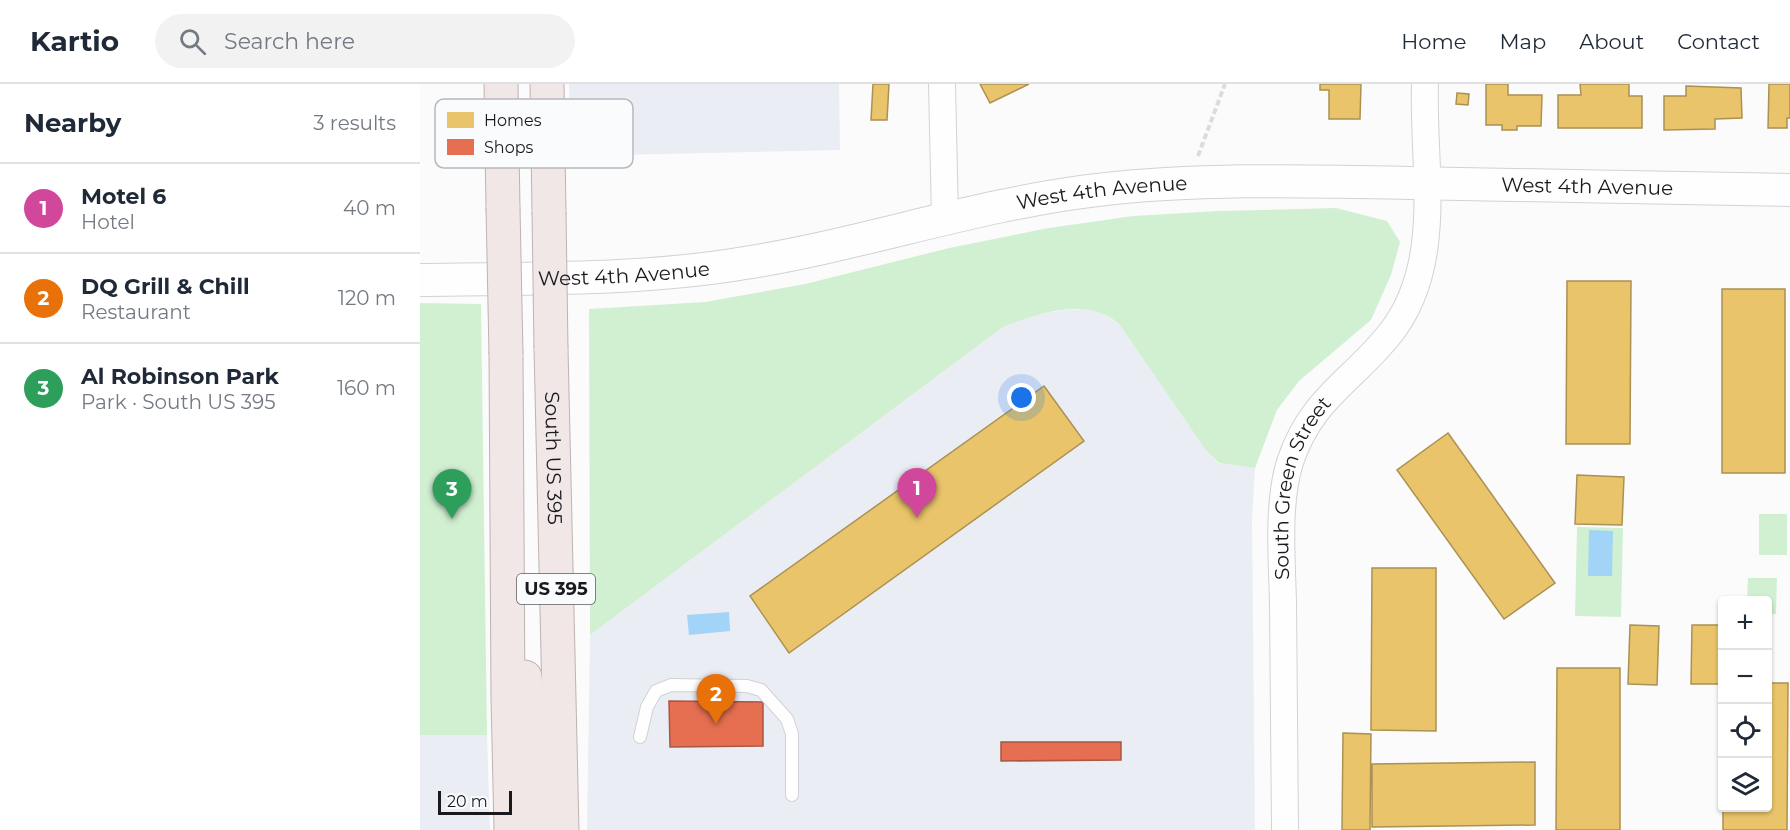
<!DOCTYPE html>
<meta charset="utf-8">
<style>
:root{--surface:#fff;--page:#f2f2f3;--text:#1f2937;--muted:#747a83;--line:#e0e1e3;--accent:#ea580c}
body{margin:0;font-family:Montserrat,sans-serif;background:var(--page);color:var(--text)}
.controls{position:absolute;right:18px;bottom:18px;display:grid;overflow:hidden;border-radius:6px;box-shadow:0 2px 4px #0004}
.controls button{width:54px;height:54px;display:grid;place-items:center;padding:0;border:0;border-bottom:2px solid var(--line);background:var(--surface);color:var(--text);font:30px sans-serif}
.scale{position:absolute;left:18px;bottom:15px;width:74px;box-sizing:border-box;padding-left:6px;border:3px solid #191a1e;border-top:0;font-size:16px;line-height:21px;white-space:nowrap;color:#191a1e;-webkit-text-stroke:4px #fafbfd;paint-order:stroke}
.you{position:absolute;left:602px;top:314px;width:21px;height:21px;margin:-15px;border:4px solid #fff;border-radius:50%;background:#1a73e8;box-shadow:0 0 0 9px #1a73e833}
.badge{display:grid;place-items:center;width:39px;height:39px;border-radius:50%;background:var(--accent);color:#fff;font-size:20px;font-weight:700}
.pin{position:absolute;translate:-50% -50px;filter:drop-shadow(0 2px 3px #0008)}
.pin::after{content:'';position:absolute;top:32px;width:21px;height:18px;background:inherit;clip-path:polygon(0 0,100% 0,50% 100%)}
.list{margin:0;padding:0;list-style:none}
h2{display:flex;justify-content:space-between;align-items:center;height:78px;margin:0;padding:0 24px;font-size:26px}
h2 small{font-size:20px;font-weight:400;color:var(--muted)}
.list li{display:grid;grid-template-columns:39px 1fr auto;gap:18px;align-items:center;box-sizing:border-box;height:90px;padding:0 24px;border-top:2px solid var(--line)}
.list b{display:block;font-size:22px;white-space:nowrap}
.list p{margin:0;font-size:20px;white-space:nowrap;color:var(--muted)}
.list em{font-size:20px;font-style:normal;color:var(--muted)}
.icon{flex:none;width:33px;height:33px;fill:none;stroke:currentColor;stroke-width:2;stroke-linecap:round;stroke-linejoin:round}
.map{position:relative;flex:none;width:1370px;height:746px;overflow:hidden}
header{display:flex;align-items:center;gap:36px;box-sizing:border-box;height:84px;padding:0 30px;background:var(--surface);border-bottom:2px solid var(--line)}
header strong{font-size:28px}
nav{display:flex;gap:33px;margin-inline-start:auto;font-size:21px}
.search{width:420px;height:54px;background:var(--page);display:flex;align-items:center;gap:15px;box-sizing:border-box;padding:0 21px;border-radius:33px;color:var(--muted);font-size:22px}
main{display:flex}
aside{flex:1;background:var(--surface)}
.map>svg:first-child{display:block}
</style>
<header>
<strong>Kartio</strong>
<div class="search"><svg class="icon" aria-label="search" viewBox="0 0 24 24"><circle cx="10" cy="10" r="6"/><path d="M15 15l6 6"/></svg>Search here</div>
<nav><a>Home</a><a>Map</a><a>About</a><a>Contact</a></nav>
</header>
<main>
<aside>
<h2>Nearby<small>3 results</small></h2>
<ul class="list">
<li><span class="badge" style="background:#d1479c">1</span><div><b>Motel 6</b><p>Hotel</p></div><em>40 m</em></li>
<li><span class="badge" style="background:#e8710a">2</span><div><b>DQ Grill &amp; Chill</b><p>Restaurant</p></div><em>120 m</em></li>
<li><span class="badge" style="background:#2e9e5b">3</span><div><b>Al Robinson Park</b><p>Park · South US 395</p></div><em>160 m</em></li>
</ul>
</aside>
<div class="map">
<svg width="1370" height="746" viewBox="0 0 1370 746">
<rect width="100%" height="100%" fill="#fbfbfc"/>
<path fill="#ebedf4" d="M149 0H419L420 66 150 72Z
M666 225 682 229 699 240 785 365 798 379 835 384 832 436 835 746H167L170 551 583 243 609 232 644 226Z
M0 651H67L70 746H0Z"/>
<path fill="#d1f0d2" d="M916 124 967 137 980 158 971 191 951 236 879 297 857 326 835 384 799 379 785 365 699 240C694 236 688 232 683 230 655 217 609 232 583 243L170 551 169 225 285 218 385 200 529 164 629 144 713 132 798 127Z
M0 219 61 220 67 651H0Z
M1339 430H1367V471H1339Z
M1157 443 1203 444 1201 533 1155 532Z
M1328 494H1357L1356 530H1348V516H1327Z"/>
<path fill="#a1d4f6" d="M1169 446 1193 447 1192 492H1168Z
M309 528 310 547 269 551 267 531Z"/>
<path fill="#e9c46a" stroke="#ab9153" stroke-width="1.5" d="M453 0H469L467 36H451Z
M560 0H609L570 19Z
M900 0H941L940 35H909V6H900Z
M1066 0H1088V11H1122L1121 42H1097V46H1082V41H1066Z
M1160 0H1209V12H1222V44H1138V11H1161Z
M1349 0H1370V34H1367V44H1348Z
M1266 2 1321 4 1322 34 1295 35V45L1244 46V12H1266Z
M1037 9 1049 10 1048 21 1036 20Z
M1147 197H1211L1210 360H1146Z
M1302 205H1365V389H1302Z
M624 302 664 357 369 569 330 512Z
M1028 349 1135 499 1084 535 977 386Z
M1157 391 1204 393 1202 441 1155 440Z
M952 484H1016V647L951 646Z
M1210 541 1239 542 1237 601 1208 600Z
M1272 541H1301L1300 600H1271Z
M1137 584H1200V746H1136Z
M1348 599H1368L1367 746H1303V724H1348Z
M923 649 951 650 950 746H922Z
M1115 678V741L952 743V680Z"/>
<path fill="#e76f51" stroke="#a95642" stroke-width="1.5" d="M249 617 343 618V662L250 663Z
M581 658H701V676L581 677Z"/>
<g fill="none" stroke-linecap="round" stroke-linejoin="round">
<g stroke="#d1d2d4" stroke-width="14">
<path id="service" d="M220 653 227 623 236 607 251 601 327 602 341 606 367 635 372 650V711"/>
</g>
<g stroke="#d1d2d4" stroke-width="28">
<g id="minor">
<path d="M522 0 525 134"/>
<path id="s1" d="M865 746C864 670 864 594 863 519 862 475 857 420 870 378 891 315 931 298 969 251 1026 181 1002 82 1005 0"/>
</g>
</g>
<g stroke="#d1d2d4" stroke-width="34">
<g id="tertiary">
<path id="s2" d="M0 196C108 194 218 197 325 179 444 160 558 120 677 106 781 94 885 97 989 99 1116 101 1243 104 1370 106"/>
</g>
</g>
<g stroke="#bfb2b2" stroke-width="35">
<g id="trunk">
<path d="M81 0 83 124"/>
<path d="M127 0 129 128"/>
<path id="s3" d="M131 264 142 746"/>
<path d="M86 270 88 614 91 746"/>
<path d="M105 593 114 671 116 746"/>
</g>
</g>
<path stroke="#dcdcdc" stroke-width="4" stroke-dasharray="6 3" stroke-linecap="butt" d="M778 72 805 0"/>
<use href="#service" stroke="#fefeff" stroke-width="12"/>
<use href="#minor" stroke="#fefeff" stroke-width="26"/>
<use href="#tertiary" stroke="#fefeff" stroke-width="32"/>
<use href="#trunk" stroke="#f0e7e6" stroke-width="33"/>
<g stroke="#bfb2b2" stroke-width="35" stroke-linecap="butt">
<path id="trunk-bridge" d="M83 124 86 270
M129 128 131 264"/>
</g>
<use href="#trunk-bridge" stroke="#f0e7e6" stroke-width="33"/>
</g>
<g text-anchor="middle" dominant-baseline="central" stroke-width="6" stroke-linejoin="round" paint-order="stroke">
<rect fill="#fafbfd" stroke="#5c5e61" stroke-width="1.5" x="97" y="490" width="78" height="30" rx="4.5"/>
<g font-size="18" font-weight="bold" fill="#191a1e">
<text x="136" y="505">US 395</text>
</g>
<g font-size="20" fill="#191a1e" stroke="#fafbfd">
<text stroke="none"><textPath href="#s2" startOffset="1176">West 4th Avenue</textPath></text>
<text stroke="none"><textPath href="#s2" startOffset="690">West 4th Avenue</textPath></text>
<text stroke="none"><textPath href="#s2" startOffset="204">West 4th Avenue</textPath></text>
<text stroke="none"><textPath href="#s3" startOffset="110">South US 395</textPath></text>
<text stroke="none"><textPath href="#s1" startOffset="346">South Green Street</textPath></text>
</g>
</g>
<rect x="15" y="15" width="198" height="69" rx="9" fill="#fafbfd" stroke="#b6b8ba" stroke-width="1.5"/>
<rect x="27" y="28" width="27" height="16" fill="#e9c46a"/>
<rect x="27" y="55" width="27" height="16" fill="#e76f51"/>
<g font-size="16" fill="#191a1e">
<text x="64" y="42">Homes</text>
<text x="64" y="69">Shops</text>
</g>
</svg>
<div class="controls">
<button>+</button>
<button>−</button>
<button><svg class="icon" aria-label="locate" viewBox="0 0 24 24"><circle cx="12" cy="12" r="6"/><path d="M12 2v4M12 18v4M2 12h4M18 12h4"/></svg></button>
<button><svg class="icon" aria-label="layers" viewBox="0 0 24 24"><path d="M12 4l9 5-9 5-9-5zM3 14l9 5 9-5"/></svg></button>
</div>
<div class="scale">20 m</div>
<div class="you"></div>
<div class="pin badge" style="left:497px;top:434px;background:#d1479c">1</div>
<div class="pin badge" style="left:296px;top:640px;background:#e8710a">2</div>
<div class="pin badge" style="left:32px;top:435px;background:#2e9e5b">3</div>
</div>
</main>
